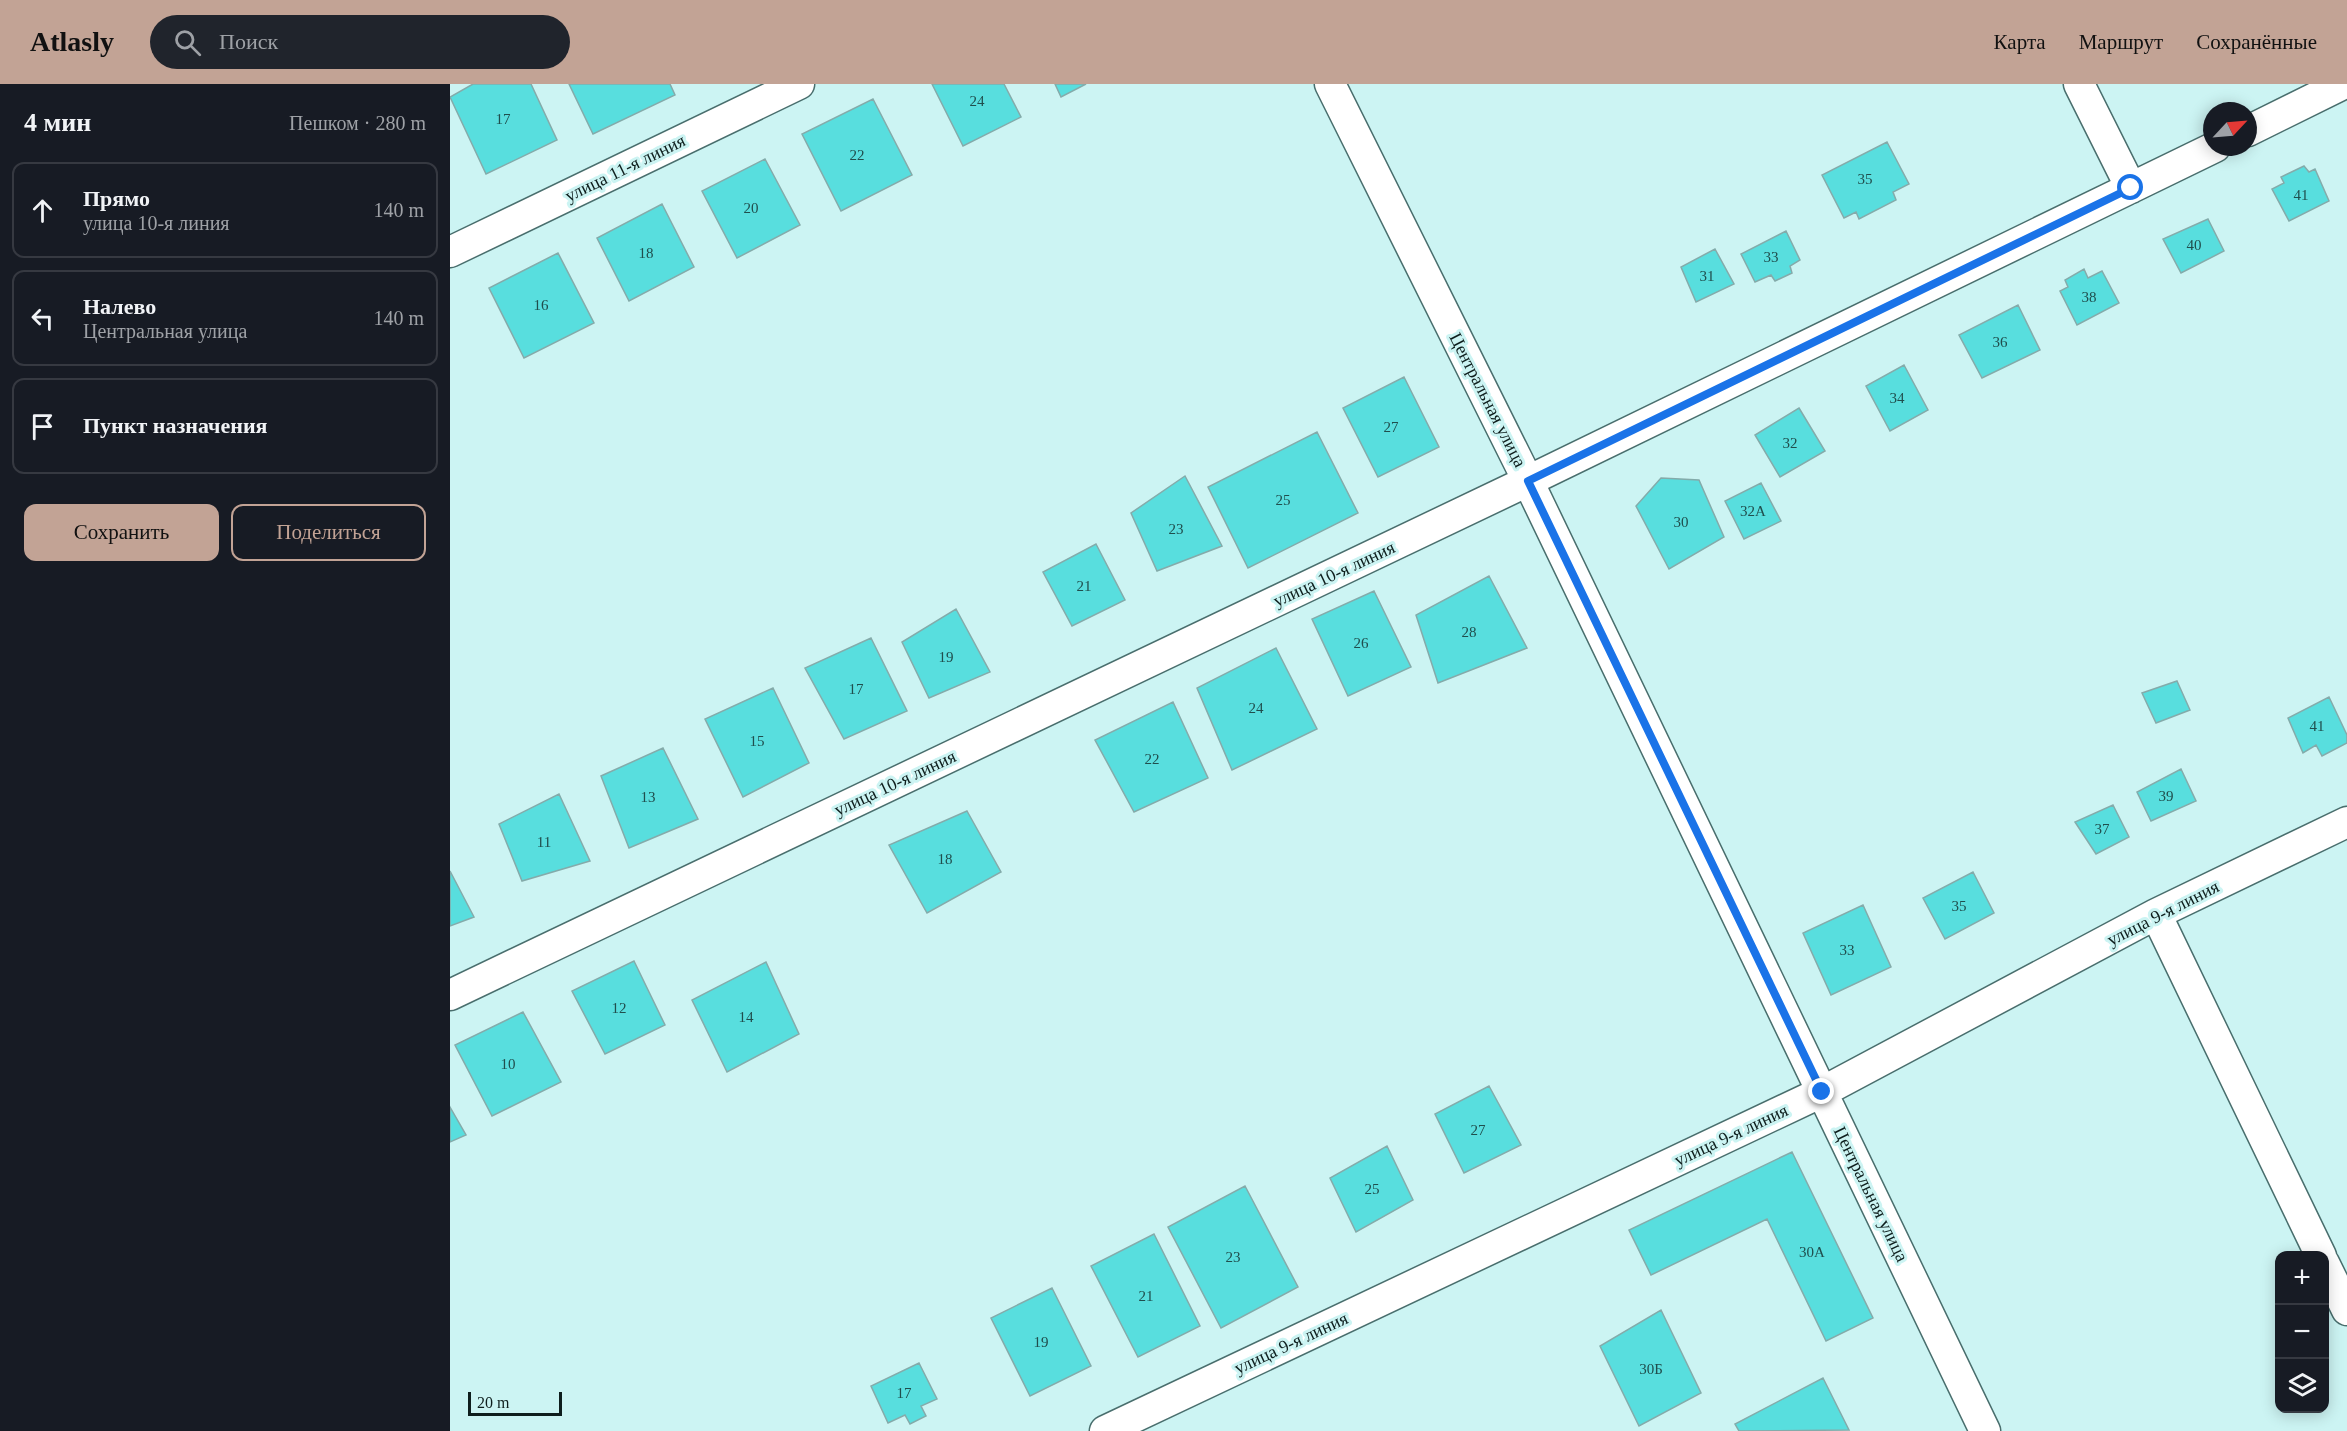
<!DOCTYPE html>
<html lang="ru">
<meta charset="utf-8">
<style>
:root{--surface:#171b24;--page:#20242c;--text:#f1f3f6;--muted:#9ea1a6;--line:#363941;--accent:#c2a395}
body{margin:0;font-family:Georgia,serif;background:var(--page);color:var(--text)}
.controls{position:absolute;right:18px;bottom:18px;display:grid;overflow:hidden;border-radius:12px;box-shadow:0 3px 15px #0003}
.controls button{width:54px;height:54px;display:grid;place-items:center;padding:0;border:0;border-bottom:2px solid var(--line);background:var(--surface);color:var(--text);font:30px sans-serif}
.compass{position:absolute;left:1753px;top:18px;width:54px;height:54px;border-radius:50%;background:var(--surface);box-shadow:0 3px 15px #0003;rotate:64deg}
.scale{position:absolute;left:18px;bottom:15px;width:94px;box-sizing:border-box;padding-left:6px;border:3px solid #0e1e1d;border-top:0;font-size:16px;line-height:21px;white-space:nowrap;color:#0e1e1d;-webkit-text-stroke:4px #ccf4f3;paint-order:stroke}
.stop{position:absolute;width:18px;height:18px;margin:-14px;border:4px solid #1a73e8;border-radius:50%;background:#fff}
.stop.end{background:#1a73e8;border-color:#fff;box-shadow:0 2px 6px #0008}
.list{margin:0;padding:0;list-style:none}
h2{display:flex;justify-content:space-between;align-items:center;height:78px;margin:0;padding:0 24px;font-size:26px}
h2 small{font-size:20px;font-weight:400;color:var(--muted)}
.list li{display:grid;grid-template-columns:39px 1fr auto;gap:18px;align-items:center;box-sizing:border-box;height:96px;margin:0 12px 12px;padding:0 12px;border:2px solid var(--line);border-radius:12px}
.list b{display:block;font-size:22px;white-space:nowrap}
.list p{margin:0;font-size:20px;white-space:nowrap;color:var(--muted)}
.list em{font-size:20px;font-style:normal;color:var(--muted)}
.actions{display:flex;gap:12px;padding:18px 24px}
.actions a{flex:1;padding:14px 0;border:2px solid var(--accent);border-radius:12px;text-align:center;font-size:21px;color:var(--accent)}
.actions .main{background:var(--accent);color:#111}
.icon{flex:none;width:33px;height:33px;fill:none;stroke:currentColor;stroke-width:2;stroke-linecap:round;stroke-linejoin:round}
.map{position:relative;flex:none;width:1897px;height:1347px;overflow:hidden}
header{display:flex;align-items:center;gap:36px;box-sizing:border-box;height:84px;padding:0 30px;background:var(--accent);color:#111}
header strong{font-size:28px}
nav{display:flex;gap:33px;margin-inline-start:auto;font-size:21px}
.search{width:420px;height:54px;background:var(--page);display:flex;align-items:center;gap:15px;box-sizing:border-box;padding:0 21px;border-radius:33px;color:var(--muted);font-size:22px}
main{display:flex}
aside{flex:1;background:var(--surface)}
.map>svg:first-child{display:block}
</style>
<header>
<strong>Atlasly</strong>
<div class="search"><svg class="icon" aria-label="search" viewBox="0 0 24 24"><circle cx="10" cy="10" r="6"/><path d="M15 15l6 6"/></svg>Поиск</div>
<nav><a>Карта</a><a>Маршрут</a><a>Сохранённые</a></nav>
</header>
<main>
<aside>
<h2>4 мин<small>Пешком · 280 m</small></h2>
<ul class="list">
<li><svg class="icon" aria-label="ahead" viewBox="0 0 24 24"><path d="M12 20V5M6 11l6-6 6 6"/></svg><div><b>Прямо</b><p>улица 10-я линия</p></div><em>140 m</em></li>
<li><svg class="icon" aria-label="left" viewBox="0 0 24 24"><path d="M17 20v-9H6M10 6l-5 5 5 5"/></svg><div><b>Налево</b><p>Центральная улица</p></div><em>140 m</em></li>
<li><svg class="icon" aria-label="arrive" viewBox="0 0 24 24"><path d="M6 21V4h12l-3 4 3 4H6"/></svg><div><b>Пункт назначения</b></div></li>
</ul>
<div class="actions"><a class="main">Сохранить</a><a>Поделиться</a></div>
</aside>
<div class="map">
<svg width="1897" height="1347" viewBox="0 0 1897 1347">
<rect width="100%" height="100%" fill="#ccf4f3"/>
<path fill="#58dede" stroke="#84abaa" stroke-width="1.5" d="M23 0H81L107 56 36 90 0 13Z
M119 0H220L225 11 143 50Z
M482 0H554L571 33 513 62Z
M605 0H636L611 13Z
M423 15 462 91 391 127 352 50Z
M1437 58 1459 100 1443 108 1446 116 1409 135 1406 128 1394 134 1372 91Z
M315 75 350 141 287 174 252 107Z
M1854 82 1859 88 1865 85 1879 117 1839 137 1822 105 1834 99 1831 93Z
M212 120 244 183 179 217 147 154Z
M1758 135 1774 167 1731 189 1713 155Z
M1336 147 1350 176 1340 182 1342 189 1325 197 1321 191 1305 198 1291 170Z
M1265 165 1284 200 1246 218 1231 183Z
M108 169 144 239 74 274 39 204Z
M1634 185 1638 194 1652 187 1669 219 1627 241 1610 207 1618 203 1615 196Z
M1568 221 1590 266 1532 294 1509 251Z
M1454 281 1478 326 1440 347 1416 302Z
M954 293 989 363 928 393 893 324Z
M1349 324 1375 367 1330 393 1305 351Z
M867 348 908 429 798 484 758 403Z
M735 392 772 462 707 487 681 429Z
M1211 394 1249 396 1274 453 1219 485 1186 422Z
M1311 399 1331 437 1294 455 1275 417Z
M646 460 675 516 622 542 593 488Z
M1039 492 1077 564 988 599 966 531Z
M924 507 961 583 898 612 862 535Z
M506 525 540 588 479 614 452 558Z
M421 554 457 627 394 655 355 584Z
M826 564 867 645 782 686 747 604Z
M1727 597 1740 626 1706 639 1692 609Z
M323 604 359 679 293 713 255 635Z
M1879 613 1897 651V659L1872 672 1866 661 1853 669 1838 634Z
M723 618 758 694 684 728 645 656Z
M213 664 248 735 179 764 151 692Z
M1731 685 1746 717 1701 737 1687 708Z
M109 710 140 777 72 797 49 740Z
M1663 721 1679 753 1646 770 1625 738Z
M517 727 551 788 477 829 439 761Z
M0 787 24 833 0 842Z
M1523 788 1544 829 1495 855 1473 814Z
M1413 821 1441 883 1381 911 1353 849Z
M184 877 215 941 155 970 122 907Z
M316 878 349 950 277 988 242 916Z
M73 928 111 998 42 1032 5 961Z
M1039 1002 1071 1061 1014 1089 985 1030Z
M0 1023 16 1051 0 1058Z
M937 1062 963 1116 906 1148 880 1094Z
M1342 1068 1423 1234 1376 1257 1317 1135 1201 1191 1179 1146Z
M795 1102 848 1203 771 1244 718 1143Z
M704 1150 750 1242 688 1273 641 1182Z
M602 1204 641 1282 580 1312 541 1234Z
M1211 1226 1251 1309 1189 1342 1150 1262Z
M469 1279 487 1315 471 1322 476 1332 460 1340 455 1331 438 1339 421 1302Z
M1373 1294 1399 1346 1289 1347 1285 1340Z"/>
<g fill="none" stroke-linecap="round" stroke-linejoin="round">
<g stroke="#496e6d" stroke-width="33">
<path id="minor" d="M880 0 1078 397 1535 1347
M1629 0 1681 104
M1798 47 1893 0
M0 168 349 0
M1706 830 1871 1172
M0 911 1078 397 1765 63
M1874 1179 1897 1226
M655 1347 1372 1008 1706 830 1897 738"/>
</g>
<use href="#minor" stroke="#fff" stroke-width="30"/>
</g>
<g fill="none" stroke-linecap="round" stroke-linejoin="round">
<path stroke="#1a73e8" stroke-width="8" d="M1372 1008 1078 397 1681 104"/>
</g>
<g text-anchor="middle" dominant-baseline="central" stroke-width="6" stroke-linejoin="round" paint-order="stroke">
<g font-size="15" fill="#204e4d">
<text x="527" y="17">24</text>
<text x="53" y="35">17</text>
<text x="407" y="71">22</text>
<text x="1415" y="95">35</text>
<text x="1851" y="111">41</text>
<text x="301" y="124">20</text>
<text x="1744" y="161">40</text>
<text x="196" y="169">18</text>
<text x="1321" y="173">33</text>
<text x="1257" y="192">31</text>
<text x="1639" y="213">38</text>
<text x="91" y="221">16</text>
<text x="1550" y="258">36</text>
<text x="1447" y="314">34</text>
<text x="941" y="343">27</text>
<text x="1340" y="359">32</text>
<text x="833" y="416">25</text>
<text x="1303" y="427">32А</text>
<text x="1231" y="438">30</text>
<text x="726" y="445">23</text>
<text x="634" y="502">21</text>
<text x="1019" y="548">28</text>
<text x="911" y="559">26</text>
<text x="496" y="573">19</text>
<text x="406" y="605">17</text>
<text x="806" y="624">24</text>
<text x="1867" y="642">41</text>
<text x="307" y="657">15</text>
<text x="702" y="675">22</text>
<text x="1716" y="712">39</text>
<text x="198" y="713">13</text>
<text x="1652" y="745">37</text>
<text x="94" y="758">11</text>
<text x="495" y="775">18</text>
<text x="1509" y="822">35</text>
<text x="1397" y="866">33</text>
<text x="169" y="924">12</text>
<text x="296" y="933">14</text>
<text x="58" y="980">10</text>
<text x="1028" y="1046">27</text>
<text x="922" y="1105">25</text>
<text x="1362" y="1168">30А</text>
<text x="783" y="1173">23</text>
<text x="696" y="1212">21</text>
<text x="591" y="1258">19</text>
<text x="1201" y="1285">30Б</text>
<text x="454" y="1309">17</text>
</g>
<g font-size="18" fill="#0e1e1d" stroke="#ccf4f3">
<text transform="translate(175 84) rotate(-26)">улица 11-я линия</text>
<text transform="translate(1038 316) rotate(63)">Центральная улица</text>
<text transform="translate(884 490) rotate(-25)">улица 10-я линия</text>
<text transform="translate(445 699) rotate(-25)">улица 10-я линия</text>
<text transform="translate(1713 829) rotate(-27)">улица 9-я линия</text>
<text transform="translate(1281 1051) rotate(-25)">улица 9-я линия</text>
<text transform="translate(1421 1110) rotate(64)">Центральная улица</text>
<text transform="translate(841 1259) rotate(-25)">улица 9-я линия</text>
</g>
</g>
</svg>
<div class="controls">
<button>+</button>
<button>−</button>
<button><svg class="icon" aria-label="layers" viewBox="0 0 24 24"><path d="M12 4l9 5-9 5-9-5zM3 14l9 5 9-5"/></svg></button>
</div>
<svg class="compass" viewBox="-18 -18 36 36"><path d="M0-13l5 13h-10z" fill="#e53935"/><path d="M0 13l5-13h-10z" fill="#9ea1a6"/></svg>
<div class="scale">20 m</div>
<div class="stop" style="left:1681px;top:104px"></div>
<div class="stop end" style="left:1372px;top:1008px"></div>
</div>
</main>
